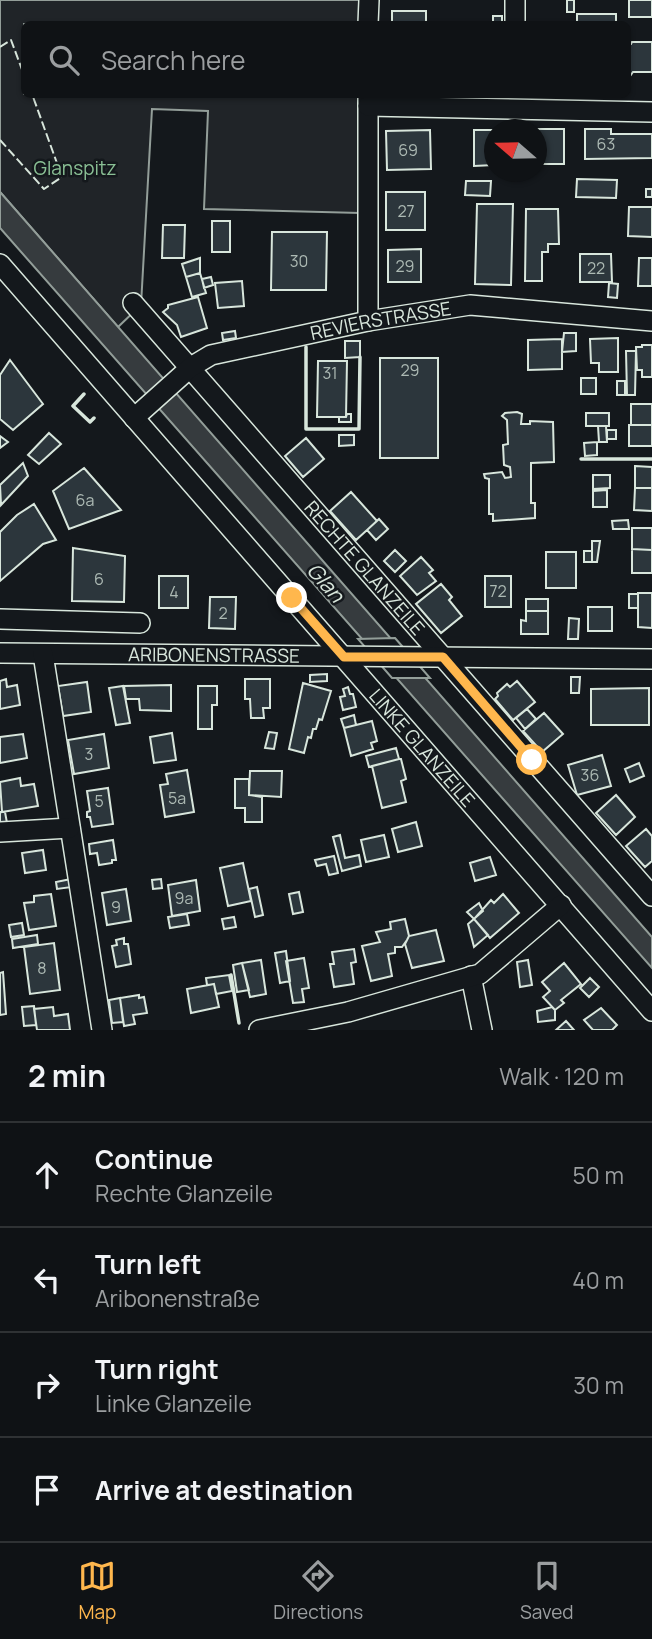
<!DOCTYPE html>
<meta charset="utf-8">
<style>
:root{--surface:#0f1215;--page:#1d2022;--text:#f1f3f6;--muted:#9b9ea0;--line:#2f3234;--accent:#ffb74d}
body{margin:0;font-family:Manrope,sans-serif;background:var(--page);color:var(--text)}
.compass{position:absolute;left:484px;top:119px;width:63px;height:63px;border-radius:50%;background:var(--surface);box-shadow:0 2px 5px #0004;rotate:290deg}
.stop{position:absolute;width:21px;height:21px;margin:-16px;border:5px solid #ffb74d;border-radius:50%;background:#fff}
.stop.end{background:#ffb74d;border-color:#fff;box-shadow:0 2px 7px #0008}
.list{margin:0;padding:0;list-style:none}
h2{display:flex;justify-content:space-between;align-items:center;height:91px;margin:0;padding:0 28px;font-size:30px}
h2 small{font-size:23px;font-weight:400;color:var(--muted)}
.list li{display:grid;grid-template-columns:46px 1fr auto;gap:21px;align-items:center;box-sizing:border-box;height:105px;padding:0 28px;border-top:2px solid var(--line)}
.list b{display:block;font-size:26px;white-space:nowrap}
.list p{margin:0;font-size:23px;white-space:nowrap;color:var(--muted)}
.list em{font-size:23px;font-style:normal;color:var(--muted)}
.icon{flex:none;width:38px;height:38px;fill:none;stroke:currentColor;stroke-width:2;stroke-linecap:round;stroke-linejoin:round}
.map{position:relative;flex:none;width:652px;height:1030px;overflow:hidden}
.search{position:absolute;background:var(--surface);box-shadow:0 2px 5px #0004;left:21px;right:21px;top:21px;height:77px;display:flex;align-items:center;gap:18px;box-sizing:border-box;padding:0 24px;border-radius:10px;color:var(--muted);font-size:26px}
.sheet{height:511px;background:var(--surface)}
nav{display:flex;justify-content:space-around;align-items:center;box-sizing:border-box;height:98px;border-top:2px solid var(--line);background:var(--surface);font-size:19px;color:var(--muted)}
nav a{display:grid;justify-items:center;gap:4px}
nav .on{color:var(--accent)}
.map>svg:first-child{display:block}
</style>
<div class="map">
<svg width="652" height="1030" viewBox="0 0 652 1030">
<rect width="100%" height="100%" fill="#14181c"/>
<path fill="#202428" stroke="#939e99" stroke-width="2" d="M0 0H362L361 24H24V94L361 95 360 213 204 209 208 111 152 109 141 305 118 327 0 192Z"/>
<path fill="#363b3e" stroke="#939e99" stroke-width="2" d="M0 192 652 937V968L0 228Z"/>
<path fill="#14181c" stroke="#939e99" stroke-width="2" d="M395 638 430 678H392L358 639Z"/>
<path fill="#2c363c" stroke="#d8e6dc" stroke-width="2" d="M567 0H574V12H567Z
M629 0H652V17H629Z
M392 11H426V24H392Z
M577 14H616V24H577Z
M493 16H502V24H493Z
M632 42H652V72H633L628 79V44H631Z
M530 129H564V164H536V130Z
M585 129H611V134H652V158L585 159Z
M430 130 431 169 387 170 386 131Z
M474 130H494V165L474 166Z
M577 179 617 180 616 198 576 197Z
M466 181H491L490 196 465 195Z
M646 189H652V197H646Z
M386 192H425V230H386Z
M477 204H513L511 285 475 284Z
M629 207H652V237L628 236Z
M526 209H558L559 244H548V252H542V281H525Z
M212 221H230V252H212Z
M163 225H185L184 258H162Z
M272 232H327L326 290H271Z
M421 249V282H388V250Z
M580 254H611L612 282H580Z
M200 258V273L186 277 182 264Z
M639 258H652V286H638Z
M200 273 206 293 192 297 186 277Z
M211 277 213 285 204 288 202 279Z
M242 281 244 306 218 308 215 283Z
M609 283 618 284 617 298 608 297Z
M198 297 207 328 181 337 177 325 163 312 168 308V305Z
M235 331 236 338 223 340 222 333Z
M564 333H576V351L562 352Z
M618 338V372H599V363H591L590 339Z
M562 339V369L528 370V340Z
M345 341H360V357L345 358Z
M642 345H652V377H642V370H637L636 347H642Z
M626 351H636L635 395H627Z
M380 358H438V458H380Z
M10 360 43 404 13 430 0 419V375Z
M318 361H347L346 417H317Z
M581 378H596V394H581Z
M617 381H625V395H617Z
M631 404H652V425H631Z
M517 412 522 414 521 424H530V421L553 422 554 462 531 463V503H535V518L493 521V514H489V479L485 478 484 474 502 472 505 478 511 477 510 467 504 465 503 445 508 444 507 420 502 416 505 413Z
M586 413H609V426H586Z
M347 414H351V422H339V417H346Z
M629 425H652V446H629Z
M598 426H606L607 442H599Z
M607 430H616V439H607Z
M49 433 61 444 39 464 28 455Z
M339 435H354V445L339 446Z
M0 436 8 442 0 448Z
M306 438 324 459 303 477 285 456Z
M597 442V455L585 456 584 443Z
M23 463 28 476 1 505 0 485Z
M635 466 652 467V488H635Z
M84 468 121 510 69 529 53 491Z
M593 475H610V488L593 489Z
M635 488H652V511L634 510Z
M607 490V507H593V491Z
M351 492 377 521 356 540 330 511Z
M34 504 56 540 43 544 0 581V532L17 515Z
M379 519 388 529 376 540 367 530Z
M628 520 629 529H613L612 521Z
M632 528H652V550L632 549Z
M592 541H600L597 562H592Z
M73 548 125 556 124 602 72 601Z
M632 549 652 550V573H632Z
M395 550 406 561 395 572 384 561Z
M584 551H592V562H584Z
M546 552H576V588H546Z
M421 557 433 570 429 573 436 581 417 595 400 576Z
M159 576H188V608H159Z
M485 576H511V607H485Z
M441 584 452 597 449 600 462 616 441 633 416 604Z
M638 593H652V628L638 627Z
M629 594H638V608H629Z
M210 597H236L235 629 209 628Z
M526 599H548V611H526Z
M588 607H612V631H588Z
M526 611H548V634H521V620L526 621Z
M569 618 579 619 578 639H568Z
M327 674V681L310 682V675Z
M571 677H580L579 693H571Z
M6 679 7 687 17 685 20 705 0 709V681Z
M245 679H270V708H263L264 718H251L250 699H245Z
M517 681 535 702 513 720 495 699 498 696 497 693 507 684 510 687Z
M87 682 91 712 63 716 58 686Z
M303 683 331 691 322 720 319 719 316 729H313L311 738 308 737 304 753 289 749Z
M171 685V711L140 710 139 699H126L124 686Z
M123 686 130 723 116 725 109 688Z
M198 686H217V705H212V729H198Z
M348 687 350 694H353L356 707 343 710 340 697 345 696 343 689Z
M649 688V725H591V689Z
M527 709 536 719 525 729 516 718Z
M544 713 563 734 542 752 523 731Z
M354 715 356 725 344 728 341 719Z
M372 721 377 741 371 743 373 749 351 756 344 728Z
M269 732 277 733 274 749 265 748Z
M172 733 176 760 154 763 150 737Z
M23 734 27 758 0 763V737Z
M104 734 109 768 74 774 68 740Z
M396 748 399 759 369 767 366 756Z
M602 755 611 786 577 795 568 765Z
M399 759H401L406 779 401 781 406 802 382 808 372 766Z
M639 763 644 776 630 782 625 769Z
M187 770 194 812 165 817 160 785 168 784 166 774Z
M250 771H282L281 797 249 795Z
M20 778 21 786 34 784 38 806 2 812 0 782Z
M235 779H249V795L262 797V822H245V808H235Z
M108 788 113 824 92 827 90 817H87V812L90 811 87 791Z
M616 795 635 817 616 835 596 813Z
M0 812H5L7 823 0 824Z
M416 822 422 846 398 852 392 829Z
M646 829 652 836V861L645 867 626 846Z
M340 835 345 858 359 855 361 866 342 871 333 837Z
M384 835 389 857 366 862 361 840Z
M113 840 116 860H112V863L99 865 97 853 90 854 89 844Z
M43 850 46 870 25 873 22 853Z
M334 856 338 873 329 875 326 864 317 866 315 860Z
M490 857 496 875 475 881 470 863Z
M243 863 251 901 228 906 220 868Z
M71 879 72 887 57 889 56 882Z
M161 879 162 888 153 889 152 880Z
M196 880 200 911 172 916 168 885Z
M257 887 263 915 255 917 249 889Z
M126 889 131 921 107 925 102 893Z
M299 892 303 912 293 914 289 894Z
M51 894 56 926 29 930 24 903 34 902V896Z
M503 894 519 913 490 938 474 919 491 900 494 903Z
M479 903 483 911 474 919 467 912Z
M187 914 189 925 170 928 168 917Z
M234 917 236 927 224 929 222 919Z
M405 919 409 936 407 940 402 947H395V953L388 954 392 976 371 981 362 946 380 942 376 932 391 929 390 922Z
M474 919 488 935 474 947 468 924Z
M22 923 24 935 11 937 9 925Z
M436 930 444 961 412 968 405 944 409 936Z
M37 935 38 944 13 948 12 939Z
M124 938V944H128L131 964 116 967 112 946 117 945 116 940Z
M54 943 60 990 30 994 24 947Z
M354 949 356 962 351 963 354 984 334 987 330 964H334L332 952Z
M286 951 290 981 280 983 275 953Z
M304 958 309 988 302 989 304 1002 293 1003 286 961Z
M261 960 266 994 250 997 242 963Z
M528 960 532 985 520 987 517 962Z
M242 963 249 990 237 992 233 965Z
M564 963 581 984 561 1000 564 1003 555 1010 543 997 550 991 542 982Z
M3 972 6 1014 0 1015V973Z
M229 975 232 991 216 994 214 984 207 985 206 978Z
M590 978 599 987 589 997 580 988Z
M214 984 219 1007 191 1013 187 989Z
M139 995V998L144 997 147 1013 133 1015 135 1024 124 1026 120 998Z
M120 998 123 1022 112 1023 109 1000Z
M34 1006 36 1025 24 1026 22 1007Z
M53 1007 54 1016 68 1014 70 1030H37L34 1009Z
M552 1007 555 1010V1020L538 1022 537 1011Z
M601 1008 617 1025 612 1030H593L584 1020Z
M566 1021 574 1030H556Z"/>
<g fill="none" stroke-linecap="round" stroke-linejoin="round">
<g stroke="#d8e6dc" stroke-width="22">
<g id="minor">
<path d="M368 24 369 0"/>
<path d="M515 24V0"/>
<path d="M368 96V321"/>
<path d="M368 106 652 112"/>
<path id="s1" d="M0 264 652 1011"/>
<path id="s2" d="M133 303 652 896"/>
<path id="s3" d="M134 418 191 367 211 355 368 321 470 305 652 321"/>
<path d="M0 619 140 623"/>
<path id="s4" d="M0 653 652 659"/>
<path d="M43 654 102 1030"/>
<path d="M0 832 70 828"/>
<path d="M471 976 482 1030"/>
<path d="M259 1030 348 1012 480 974 561 905"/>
</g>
</g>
<use href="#minor" stroke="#14181c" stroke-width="19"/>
<path stroke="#d8e6dc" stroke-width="2" stroke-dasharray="9 3.5" stroke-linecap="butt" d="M0 47 11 40 24 75
M0 140 44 189 62 177 32 94"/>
<path stroke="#d8e6dc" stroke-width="3.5" d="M306 347V429H359L360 357
M84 394 73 406 90 422 94 418
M581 459H652
M231 975 239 1023"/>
</g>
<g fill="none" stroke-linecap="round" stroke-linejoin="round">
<path stroke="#ffb74d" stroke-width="9" d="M292 598 344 657H443L532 760"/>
</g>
<g text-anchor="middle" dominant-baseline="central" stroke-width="5" stroke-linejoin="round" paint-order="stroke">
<g font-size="16" fill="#adbab4">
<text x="606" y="144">63</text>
<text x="408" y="150">69</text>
<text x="406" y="211">27</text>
<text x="299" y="261">30</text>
<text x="405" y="266">29</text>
<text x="596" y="268">22</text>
<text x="410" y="370">29</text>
<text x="330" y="373">31</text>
<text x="85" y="500">6a</text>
<text x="99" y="579">6</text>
<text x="498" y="591">72</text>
<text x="174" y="592">4</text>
<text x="223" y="613">2</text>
<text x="89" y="754">3</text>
<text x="590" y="775">36</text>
<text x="177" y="798">5a</text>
<text x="99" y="801">5</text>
<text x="184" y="898">9a</text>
<text x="116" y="907">9</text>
<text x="42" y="968">8</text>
</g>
<g font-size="19" fill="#8ac095" stroke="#14181c">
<text x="75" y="168">Glanspitz</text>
</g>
<g font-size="19" fill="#d8e6dc" stroke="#14181c">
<text stroke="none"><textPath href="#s3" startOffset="273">REVIERSTRASSE</textPath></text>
<text stroke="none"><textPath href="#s2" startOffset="352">RECHTE GLANZEILE</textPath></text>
<text stroke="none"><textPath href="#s4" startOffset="214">ARIBONENSTRASSE</textPath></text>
<text stroke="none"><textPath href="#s1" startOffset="642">LINKE GLANZEILE</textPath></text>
</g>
<g font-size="21" font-style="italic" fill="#d8e6dc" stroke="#14181c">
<text transform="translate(326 582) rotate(49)">Glan</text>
</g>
</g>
</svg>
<svg class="compass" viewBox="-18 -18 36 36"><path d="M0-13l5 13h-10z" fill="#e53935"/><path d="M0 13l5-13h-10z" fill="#9b9ea0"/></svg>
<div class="stop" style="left:532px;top:760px"></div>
<div class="stop end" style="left:292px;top:598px"></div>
<div class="search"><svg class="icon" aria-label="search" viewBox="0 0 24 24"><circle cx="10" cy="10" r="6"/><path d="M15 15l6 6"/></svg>Search here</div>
</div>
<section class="sheet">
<h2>2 min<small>Walk · 120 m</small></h2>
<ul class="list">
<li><svg class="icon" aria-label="ahead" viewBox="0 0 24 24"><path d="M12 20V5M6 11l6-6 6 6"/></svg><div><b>Continue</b><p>Rechte Glanzeile</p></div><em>50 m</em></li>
<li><svg class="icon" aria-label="left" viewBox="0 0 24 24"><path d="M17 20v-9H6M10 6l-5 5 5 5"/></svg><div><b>Turn left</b><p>Aribonenstraße</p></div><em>40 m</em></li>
<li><svg class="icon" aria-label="right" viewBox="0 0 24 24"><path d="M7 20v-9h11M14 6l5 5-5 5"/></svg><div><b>Turn right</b><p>Linke Glanzeile</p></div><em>30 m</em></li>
<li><svg class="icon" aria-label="arrive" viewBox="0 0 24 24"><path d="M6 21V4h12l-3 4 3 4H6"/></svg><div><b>Arrive at destination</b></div></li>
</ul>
</section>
<nav>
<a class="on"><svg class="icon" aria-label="map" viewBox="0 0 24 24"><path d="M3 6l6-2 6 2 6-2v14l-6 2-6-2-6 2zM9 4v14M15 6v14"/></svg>Map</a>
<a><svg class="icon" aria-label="directions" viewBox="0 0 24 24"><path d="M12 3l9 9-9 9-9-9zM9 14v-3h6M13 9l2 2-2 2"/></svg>Directions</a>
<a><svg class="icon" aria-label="saved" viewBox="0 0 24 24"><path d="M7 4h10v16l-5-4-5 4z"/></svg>Saved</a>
</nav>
